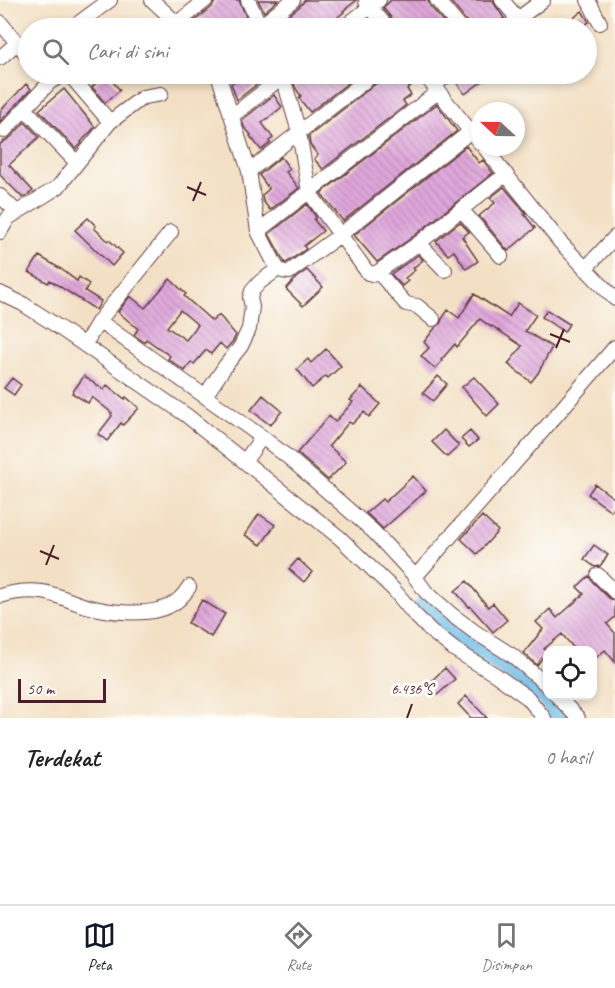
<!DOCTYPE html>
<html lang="id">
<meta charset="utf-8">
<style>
:root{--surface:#fff;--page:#f6f6f6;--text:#222;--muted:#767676;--line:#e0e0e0;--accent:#111827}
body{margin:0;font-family:Caveat,sans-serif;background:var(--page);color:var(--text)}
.controls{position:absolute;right:18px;bottom:18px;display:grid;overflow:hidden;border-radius:12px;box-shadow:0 3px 9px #0003}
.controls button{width:54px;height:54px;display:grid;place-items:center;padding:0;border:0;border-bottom:2px solid var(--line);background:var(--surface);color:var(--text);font:30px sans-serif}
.compass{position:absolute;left:471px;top:102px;width:54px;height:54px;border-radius:50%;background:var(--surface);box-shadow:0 3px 9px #0003;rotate:292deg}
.scale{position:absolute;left:18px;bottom:15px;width:88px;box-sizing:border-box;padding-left:6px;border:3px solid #4a1f2b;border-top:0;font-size:16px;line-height:21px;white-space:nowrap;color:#4a1f2b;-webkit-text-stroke:4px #fdfcf7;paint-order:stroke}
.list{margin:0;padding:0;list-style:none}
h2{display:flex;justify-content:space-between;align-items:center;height:78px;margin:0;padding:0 24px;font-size:26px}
h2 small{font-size:20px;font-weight:400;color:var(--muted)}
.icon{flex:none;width:33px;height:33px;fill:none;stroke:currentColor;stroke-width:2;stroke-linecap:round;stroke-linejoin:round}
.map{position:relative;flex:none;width:615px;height:718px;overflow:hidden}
.search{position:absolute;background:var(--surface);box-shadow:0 3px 9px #0003;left:18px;right:18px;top:18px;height:66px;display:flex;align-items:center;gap:15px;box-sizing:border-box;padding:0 21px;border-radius:33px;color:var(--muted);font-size:22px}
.sheet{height:186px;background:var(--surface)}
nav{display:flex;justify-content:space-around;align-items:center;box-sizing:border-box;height:84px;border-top:2px solid var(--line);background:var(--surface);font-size:16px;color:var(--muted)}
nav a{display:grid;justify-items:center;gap:3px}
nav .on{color:var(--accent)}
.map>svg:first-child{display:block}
</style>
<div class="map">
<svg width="615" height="718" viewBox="0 0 615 718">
<defs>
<pattern id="building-back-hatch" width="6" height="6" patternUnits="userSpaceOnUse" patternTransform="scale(1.5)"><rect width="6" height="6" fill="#dfa8db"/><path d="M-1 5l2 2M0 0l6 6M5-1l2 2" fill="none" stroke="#b788b2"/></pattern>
</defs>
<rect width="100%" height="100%" fill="#fdfcf7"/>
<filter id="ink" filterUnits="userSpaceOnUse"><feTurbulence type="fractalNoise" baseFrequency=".0167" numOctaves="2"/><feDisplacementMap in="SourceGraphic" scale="12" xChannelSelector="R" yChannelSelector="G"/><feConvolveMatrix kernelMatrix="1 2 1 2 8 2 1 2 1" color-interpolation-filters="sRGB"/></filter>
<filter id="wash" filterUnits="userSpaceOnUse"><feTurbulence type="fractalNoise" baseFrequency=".008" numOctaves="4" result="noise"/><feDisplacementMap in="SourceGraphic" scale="24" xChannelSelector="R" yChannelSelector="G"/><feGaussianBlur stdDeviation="1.35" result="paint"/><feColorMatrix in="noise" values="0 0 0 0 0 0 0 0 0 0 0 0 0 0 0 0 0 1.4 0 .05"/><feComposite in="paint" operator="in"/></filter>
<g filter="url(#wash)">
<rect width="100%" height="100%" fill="#f3e0c4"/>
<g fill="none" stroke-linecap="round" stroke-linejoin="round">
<path stroke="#6ab9e4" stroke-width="21" d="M424 608 460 638 525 678 547 698 562 718"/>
</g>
<g id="blocks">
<path fill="url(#building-back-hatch)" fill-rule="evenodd" d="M216 0H239L248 22 240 28H194L191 24 212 7Z
M258 0H278L264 12Z
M305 0H357L343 11 344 12 325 28H276L274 26 299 7Z
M391 0H428L430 6 446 25 441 28H400L383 8Z
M449 0H493L495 5 504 18 495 28H469L467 22Z
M582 11 589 22 580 28H575L570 21Z
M106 74 120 90 105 103 92 87Z
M233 74H267L259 80 260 82 237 100 231 84 237 79Z
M303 74H355L357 76 310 112 299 98 301 96 296 89 293 81Z
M388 74H412L418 80 407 89 411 95 403 101 406 105 323 169 314 159 318 155 310 145 309 136Z
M458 74H492L465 94 455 81Z
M26 84 31 89 0 122V111Z
M64 89 95 127 81 142 82 143 76 149 39 110Z
M274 95 282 107 262 123 273 138 269 141 270 143 261 150 250 136 251 135 244 127 242 120Z
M437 104 457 131 343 221 321 193Z
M25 122 39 137 9 165 33 191 23 198 0 175V144L11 137Z
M466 146 479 163 483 160 493 173 414 236 377 262 354 235Z
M281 157 290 169 286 172 299 188 270 210 263 201 262 195 269 189 259 175Z
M504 187 526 213 524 214 535 228 508 251 479 216 495 203 490 198Z
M307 204 316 217 314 220 323 231 304 246 306 249 286 263H285L269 234Z
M88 218 96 226 94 228 108 241 109 240 123 253 112 266 75 230Z
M460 222 469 232 462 237 478 261 466 269 454 251 448 255 436 241Z
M418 255 423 260 413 268 415 270 405 278 408 281 402 286 391 274Z
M39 256 61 269 77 281 79 277 89 284 85 291 101 301 96 310 50 280 48 283 29 272Z
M307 270 323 287 303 306 286 289 296 278Z
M170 279 186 294 184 296 212 321 219 315 236 335 233 341 226 349 220 343 211 354 206 350 194 364 191 362 185 371 168 359 170 356 146 339 144 342 134 335 138 329 118 312 130 296 145 308ZM180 310 198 325 186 340 167 327Z
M474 294 509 317 518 303 536 315 525 331 552 347 538 373 531 382 508 364 522 346 492 326 491 327 480 319 457 347 455 344 441 360 442 361 435 369 421 356 429 348 424 342 435 328 440 324 442 319 448 310 459 318Z
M547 310 569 324 564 332 542 317Z
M326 349 341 366 328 378 326 376 312 388 297 369 308 359 311 363Z
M84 376 104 390 107 385 125 399 126 397 139 408 123 425 121 423 107 441 98 434 112 416 111 414 112 413 92 397 88 403 72 393Z
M438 376 447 384 433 401 423 393Z
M474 377 499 404 487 416 462 387Z
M12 378 21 385 14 395 4 388Z
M362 387 380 404 369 417 364 412 352 424 349 422 329 446 346 462 328 480 297 453 329 416 335 422 353 402 350 400Z
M263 395 282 411 270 425 251 410Z
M444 430 459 446 447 457 432 442Z
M470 431 478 440 469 447 461 439Z
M413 476 426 491 383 529 366 513 382 499 385 502Z
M595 484 615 499V506L611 511 588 494Z
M259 514 275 525 261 545 245 535Z
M482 516 498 531 477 554 461 539Z
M594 545 608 555 600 566 595 567 584 559Z
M298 559 312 572 304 582 289 569Z
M589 576 592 581 609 598 615 601V617L607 624 615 633V662L605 650 592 661V651H576L562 634 544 649 547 651 537 665 524 653 543 629 536 622 550 609 557 618 584 594 577 587Z
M467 581 488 607 493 603 507 620 493 632 470 606 469 607 455 591Z
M202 600 225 614 211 637 188 623Z
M445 668 455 679 436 696 426 686Z
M466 696 487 718H471L458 704Z"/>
</g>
</g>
<g filter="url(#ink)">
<use href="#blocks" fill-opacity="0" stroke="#633c42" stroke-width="1.5"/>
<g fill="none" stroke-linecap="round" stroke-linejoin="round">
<g stroke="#633c42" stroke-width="16">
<path id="minor" d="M152 0 182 28
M248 0 261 28
M437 0 460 28
M502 0 518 19
M588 0 600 23
M366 2 388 28
M0 22 28 56
M176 24 206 0
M72 28 110 0
M258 28 293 0
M343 28 379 0
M506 28 543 0
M0 58 18 42
M69 74 110 122
M218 74 249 171 258 231 276 266C279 271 283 272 289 272L340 235 471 131
M282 74 299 132 309 192 368 273 372 274 378 272 419 243 506 174
M424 74 480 143
M434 85 449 74
M26 110 77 163
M232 116 286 74
M4 131 50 82 64 74
M484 147 560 242 615 299
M249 171 374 74
M0 196 17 212
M461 209 501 256
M258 231 439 91
M0 232 8 218 58 187 110 122 143 97 161 94
M419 243 445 270
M585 269 615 237
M378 272 406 304 417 306 433 319
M0 293 23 304 48 320 186 415 340 538 394 590 414 614 431 631 455 650 496 675 528 698 544 718
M99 321 262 437
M85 344 99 321 171 232
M205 396 226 365 241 346 249 329 252 307 250 298 252 291 260 282 278 269
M245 461 262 437 289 458 373 531 412 573 426 592 452 615 475 632 513 656 548 686
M598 575 615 592
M415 577 534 441 615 347
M0 596C14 592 27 590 42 592 57 594 71 602 86 606 108 612 148 617 169 606 178 602 184 595 189 587
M557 696 578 718"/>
</g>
<use href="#minor" stroke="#fff" stroke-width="14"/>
</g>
</g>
<path fill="none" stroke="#4a1f2b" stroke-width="2" d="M187 187 206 195M193 201 201 182M550 334 570 342M556 348 564 329M40 551 59 559M46 565 54 545M407 718 412 704"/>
<g font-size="15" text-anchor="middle" fill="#4a1f2b" stroke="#fdfcf7" stroke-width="6" stroke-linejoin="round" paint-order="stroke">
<text x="412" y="694">6.436°S</text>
</g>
</svg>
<div class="controls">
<button><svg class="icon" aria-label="locate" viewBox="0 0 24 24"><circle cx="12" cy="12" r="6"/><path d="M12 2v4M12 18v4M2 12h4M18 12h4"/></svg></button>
</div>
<svg class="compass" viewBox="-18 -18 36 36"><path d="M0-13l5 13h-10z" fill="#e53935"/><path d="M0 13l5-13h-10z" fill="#767676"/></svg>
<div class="scale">50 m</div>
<div class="search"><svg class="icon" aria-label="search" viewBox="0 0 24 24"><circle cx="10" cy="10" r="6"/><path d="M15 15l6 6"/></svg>Cari di sini</div>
</div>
<section class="sheet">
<h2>Terdekat<small>0 hasil</small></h2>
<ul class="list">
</ul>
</section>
<nav>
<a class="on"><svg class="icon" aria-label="map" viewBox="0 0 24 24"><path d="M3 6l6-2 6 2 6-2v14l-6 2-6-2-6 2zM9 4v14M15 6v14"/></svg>Peta</a>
<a><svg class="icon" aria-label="directions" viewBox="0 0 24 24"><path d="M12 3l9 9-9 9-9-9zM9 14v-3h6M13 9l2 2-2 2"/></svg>Rute</a>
<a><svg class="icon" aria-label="saved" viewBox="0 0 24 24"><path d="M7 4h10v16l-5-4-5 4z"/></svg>Disimpan</a>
</nav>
